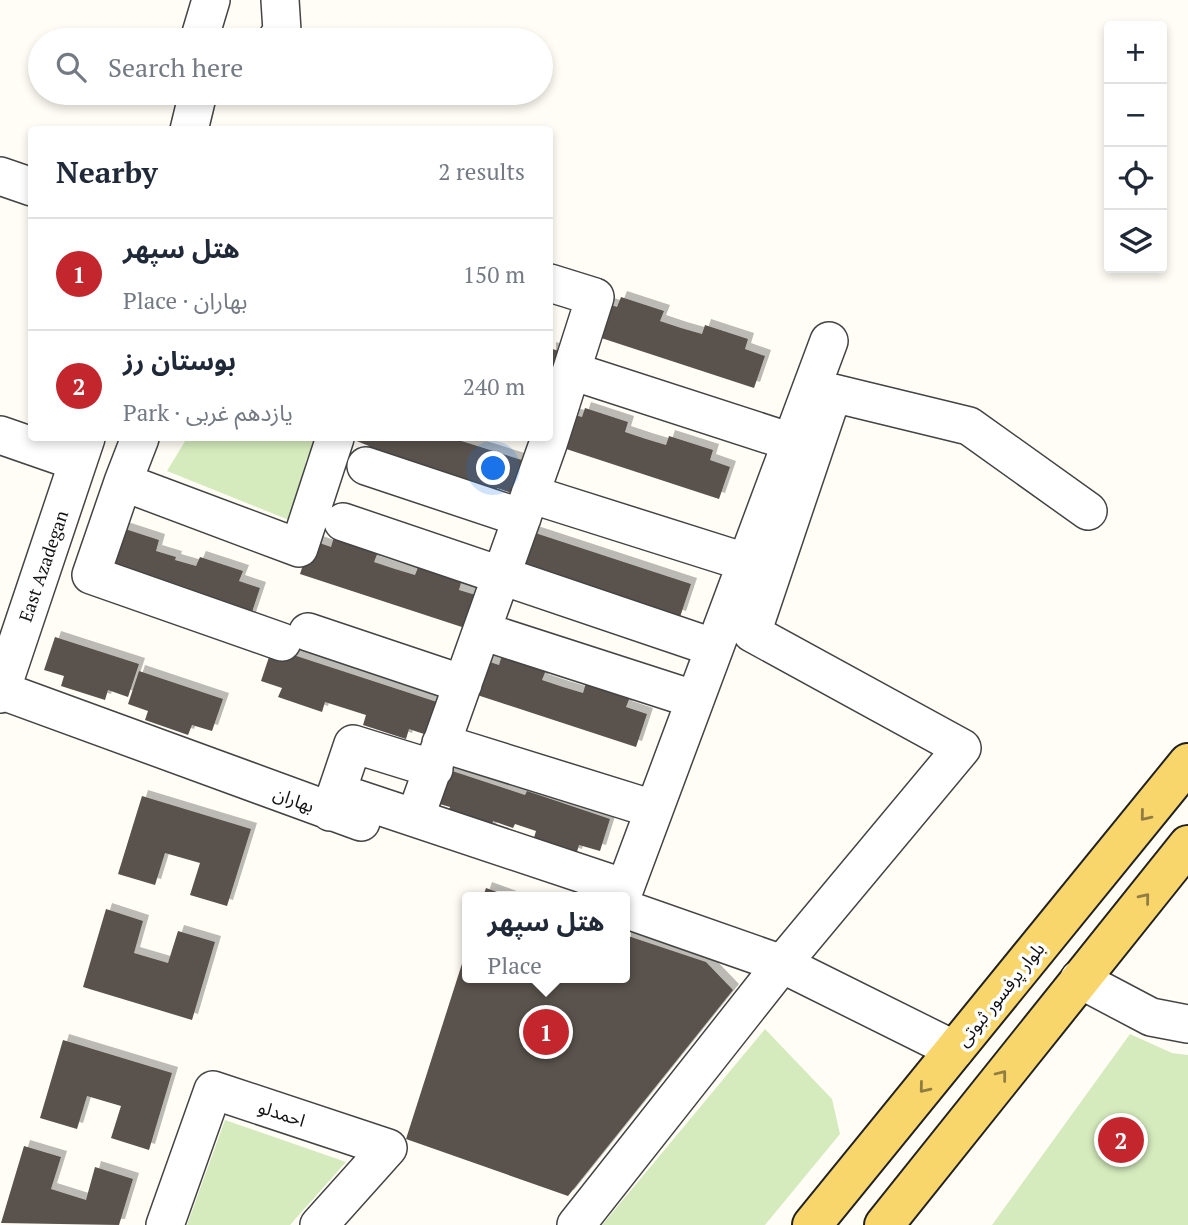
<!DOCTYPE html>
<meta charset="utf-8">
<style>
:root{--surface:#fff;--page:#f2f2f3;--text:#1f2937;--muted:#747a83;--line:#e0e1e3;--accent:#c4262e}
body{margin:0;font-family:"PT Serif","Noto Sans Arabic",serif;background:var(--page);color:var(--text)}
.controls{position:absolute;right:21px;top:21px;display:grid;overflow:hidden;border-radius:7px;box-shadow:0 4px 10px #0003}
.controls button{width:63px;height:63px;display:grid;place-items:center;padding:0;border:0;border-bottom:2px solid var(--line);background:var(--surface);color:var(--text);font:35px sans-serif}
.you{position:absolute;left:494px;top:469px;width:24px;height:24px;margin:-18px;border:5px solid #fff;border-radius:50%;background:#1a73e8;box-shadow:0 0 0 10px #1a73e833}
.badge{display:grid;place-items:center;width:46px;height:46px;border-radius:50%;background:var(--accent);color:#fff;font-size:23px;font-weight:700}
.pin{position:absolute;translate:-50% -50%;border:4px solid #fff;box-shadow:0 2px 7px #0006}
.popup{position:absolute;left:462px;top:892px;width:168px;height:91px;box-sizing:border-box;display:grid;place-content:center;border-radius:7px;background:var(--surface);filter:drop-shadow(0 2px 5px #0005);font-size:23px;white-space:nowrap;color:var(--muted)}
.popup b{font-size:26px;color:var(--text)}
.popup::after{content:'';position:absolute;left:50%;top:100%;margin-left:-14px;border:14px solid transparent;border-top-color:var(--surface)}
.list{margin:0;padding:0;list-style:none}
h2{display:flex;justify-content:space-between;align-items:center;height:91px;margin:0;padding:0 28px;font-size:30px}
h2 small{font-size:23px;font-weight:400;color:var(--muted)}
.list li{display:grid;grid-template-columns:46px 1fr auto;gap:21px;align-items:center;box-sizing:border-box;height:112px;padding:0 28px;border-top:2px solid var(--line)}
.list b{display:block;font-size:26px;white-space:nowrap}
.list p{margin:0;font-size:23px;white-space:nowrap;color:var(--muted)}
.list em{font-size:23px;font-style:normal;color:var(--muted)}
.icon{flex:none;width:38px;height:38px;fill:none;stroke:currentColor;stroke-width:2;stroke-linecap:round;stroke-linejoin:round}
.map{position:relative;flex:none;width:1188px;height:1225px;overflow:hidden}
.search{position:absolute;background:var(--surface);box-shadow:0 4px 10px #0003;left:28px;top:28px;width:525px;height:77px;display:flex;align-items:center;gap:18px;box-sizing:border-box;padding:0 24px;border-radius:38px;color:var(--muted);font-size:26px}
.panel{position:absolute;background:var(--surface);box-shadow:0 4px 10px #0003;left:28px;top:126px;width:525px;height:315px;border-radius:7px}
.map>svg:first-child{display:block}
</style>
<div class="map">
<svg width="1188" height="1225" viewBox="0 0 1188 1225">
<defs>
<filter id="shadow"><feDropShadow dx="6" dy="-6" stdDeviation="0" flood-color="#0004"/></filter>
</defs>
<rect width="100%" height="100%" fill="#fffdf5"/>
<path fill="#d5ebbd" d="M187 438H317L306 460 294 522 167 471Z
M765 1029 832 1099 840 1134 765 1225H602Z
M1130 1034 1172 1053 1188 1055V1225H992Z
M225 1120 346 1162 290 1225H187Z"/>
<path fill="#5a524d" filter="url(#shadow)" d="M621 297 664 311 660 321 681 328 702 334 705 325 748 339 745 349 765 356 754 388 586 333 597 300 617 307Z
M550 348 561 352 550 385Z
M585 408 628 422 625 432 646 439 666 445 669 436 713 450 710 460 730 467 719 499 551 444 561 411 582 417Z
M349 438H452L528 462 517 495 497 488 493 498 450 484 453 475 433 468 412 461 409 471 365 456 369 446Z
M116 526 159 540 156 551 176 557 175 560 196 566 200 557 243 571 239 581 260 588 249 621 82 562Z
M523 529 691 584 680 617 512 562Z
M334 537 378 552 374 562 395 569 415 575 419 565 462 579 459 590 479 596 468 629 300 574 311 540 331 547Z
M55 637 139 664 128 697 108 690 105 700 61 686 64 676 44 670Z
M272 648 440 703 430 736 409 729 406 739 363 725 366 715 325 702 322 712 278 697 282 688 261 681Z
M502 655 546 670 542 680 563 687 583 693 586 683 630 697 626 707 647 714 636 747 468 692 478 658 499 665Z
M139 671 223 699 212 731 192 725 188 735 145 720 148 711 128 704Z
M440 767 525 795 527 791 610 819 600 851 579 845 576 855 533 841 536 831 515 824 513 828 493 821 490 831 447 817 450 807 429 801Z
M142 796 251 829 227 906 190 895 200 863 165 853 155 885 118 874Z
M486 888 511 897H483Z
M106 909 143 921 134 953 168 963 178 931 215 942 192 1020 83 987Z
M625 935 706 962 733 990 568 1196 406 1139 467 948V978H625Z
M63 1040 172 1073 149 1150 111 1138 121 1106 87 1096 77 1129 40 1118Z
M24 1146 61 1157 51 1189 86 1200 95 1167 133 1179 119 1225 1 1223Z"/>
<g fill="none" stroke-linecap="round" stroke-linejoin="round">
<g stroke="#444" stroke-width="40">
<path id="minor" d="M199 40 211 0
M276 40 282 31 280 0
M189 130 198 93
M0 176 32 187
M572 371 791 442
M0 435 78 462
M140 438 123 482 299 548 335 438
M366 466 522 518
M123 482 91 575 282 642
M530 494 745 562
M343 522 712 647
M482 631 693 699
M308 632 463 684
M0 690 361 822
M0 694 86 438
M441 743 653 809
M337 792 625 888 829 341
M330 812 353 744 434 769
M415 818 548 444 595 297 550 283
M625 909 782 964 955 1050
M1079 979 1151 1017 1188 1024
M165 1225 213 1090 388 1148 319 1225
M576 1225 782 964 962 748 752 633 833 393 969 426 1088 511"/>
</g>
<g stroke="#222" stroke-width="42">
<path id="major" d="M812 1225 1188 763
M884 1225 1188 845"/>
</g>
<use href="#minor" stroke="#fff" stroke-width="37"/>
<use href="#major" stroke="#f9d66b" stroke-width="38"/>
</g>
<defs><path id="oneway-chevron" d="M-2-3.5L2.5 0L-2 3.5" fill="none" stroke-width="1.6" stroke-linecap="round" stroke-linejoin="round" transform="scale(1.75)"/></defs>
<g stroke="#917d42">
<use href="#oneway-chevron" transform="translate(1145 816) rotate(129)"/>
<use href="#oneway-chevron" transform="translate(1145 898) rotate(-51)"/>
<use href="#oneway-chevron" transform="translate(1002 1075) rotate(-52)"/>
<use href="#oneway-chevron" transform="translate(924 1088) rotate(129)"/>
</g>
<g text-anchor="middle" dominant-baseline="central" stroke-width="7" stroke-linejoin="round" paint-order="stroke">
<g font-size="18" fill="#111" stroke="#fff">
<text transform="translate(43 566) rotate(-71)">East Azadegan</text>
<text transform="translate(294 799) rotate(20)">بهاران</text>
<text transform="translate(1000 994) rotate(-51)">بلوار پرفسور ثبوتی</text>
<text transform="translate(282 1113) rotate(18)">احمدلو</text>
</g>
</g>
</svg>
<div class="controls">
<button>+</button>
<button>−</button>
<button><svg class="icon" aria-label="locate" viewBox="0 0 24 24"><circle cx="12" cy="12" r="6"/><path d="M12 2v4M12 18v4M2 12h4M18 12h4"/></svg></button>
<button><svg class="icon" aria-label="layers" viewBox="0 0 24 24"><path d="M12 4l9 5-9 5-9-5zM3 14l9 5 9-5"/></svg></button>
</div>
<div class="you"></div>
<div class="pin badge" style="left:546px;top:1032px">1</div>
<div class="popup"><b>هتل سپهر</b>Place</div>
<div class="pin badge" style="left:1121px;top:1140px">2</div>
<div class="search"><svg class="icon" aria-label="search" viewBox="0 0 24 24"><circle cx="10" cy="10" r="6"/><path d="M15 15l6 6"/></svg>Search here</div>
<section class="panel">
<h2>Nearby<small>2 results</small></h2>
<ul class="list">
<li><span class="badge">1</span><div><b>هتل سپهر</b><p>Place · بهاران</p></div><em>150 m</em></li>
<li><span class="badge">2</span><div><b>بوستان رز</b><p>Park · یازدهم غربی</p></div><em>240 m</em></li>
</ul>
</section>
</div>
